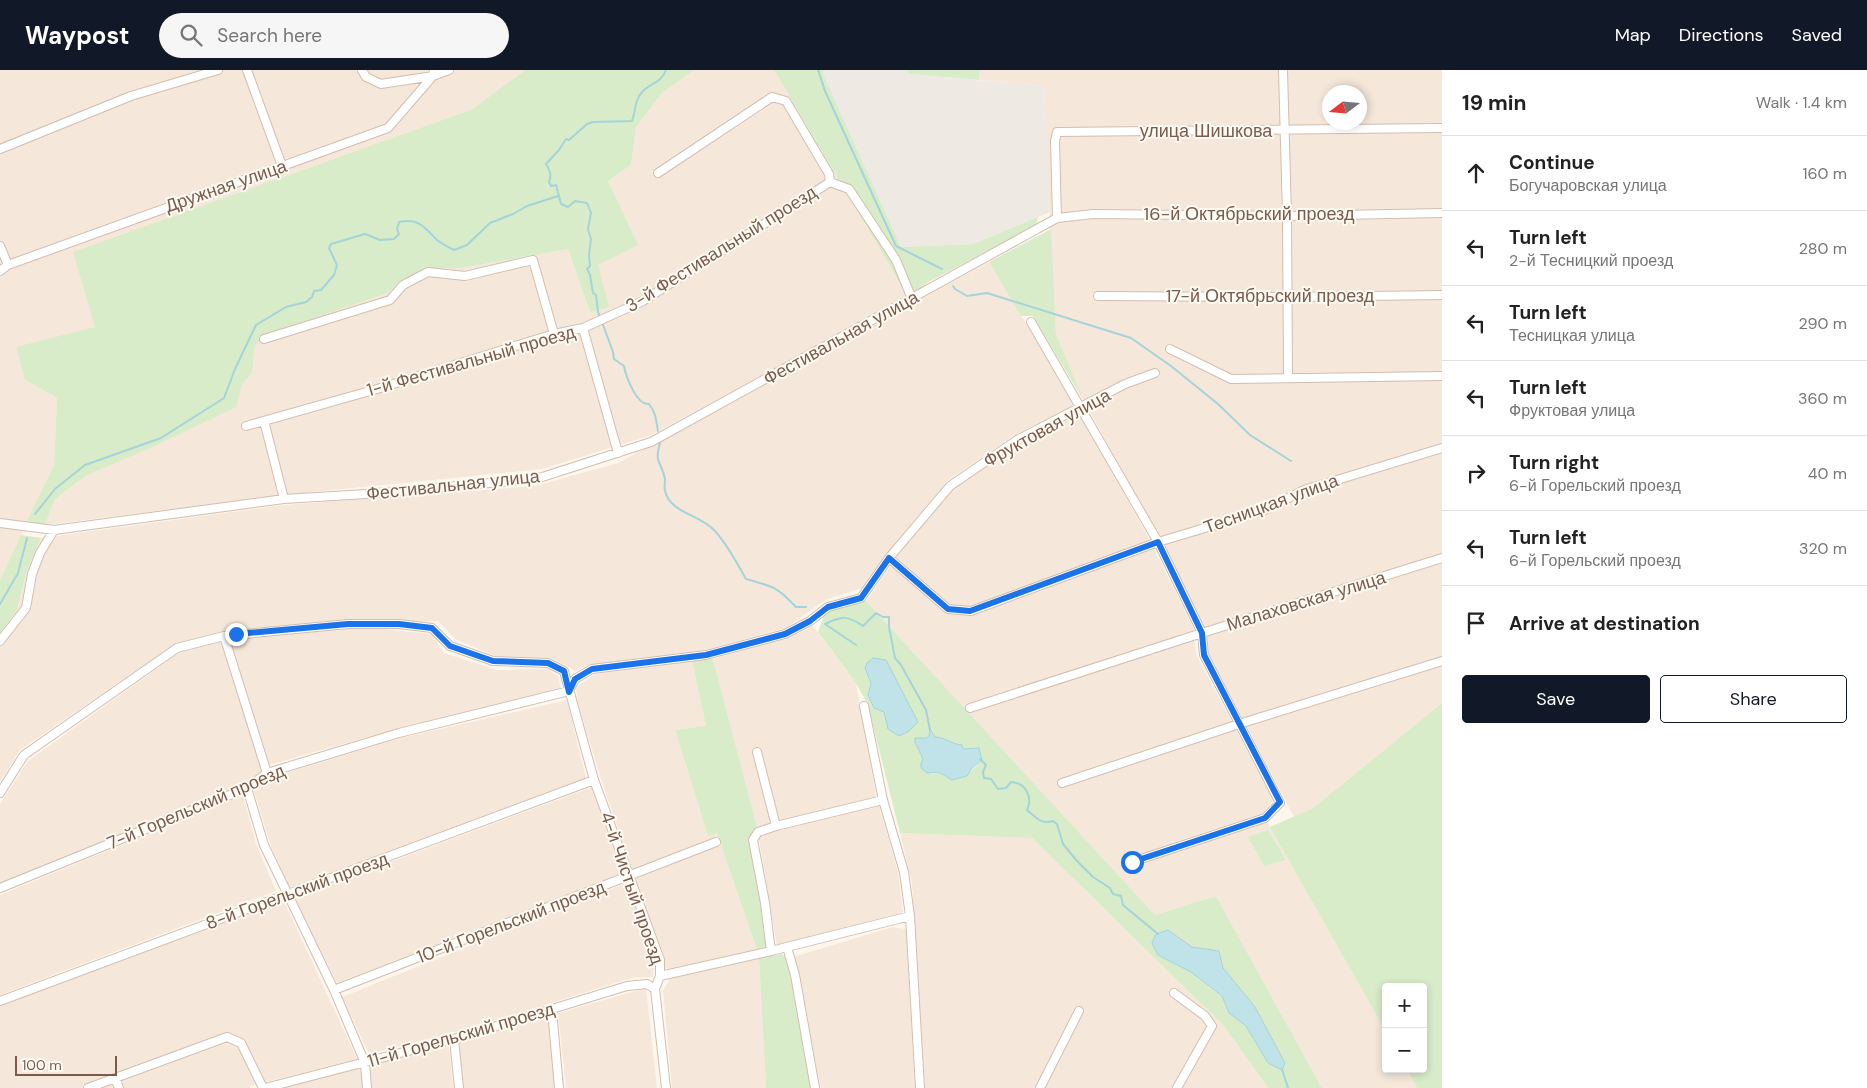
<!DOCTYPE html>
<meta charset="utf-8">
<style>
:root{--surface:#fff;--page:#f6f6f6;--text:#222;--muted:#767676;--line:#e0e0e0;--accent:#111827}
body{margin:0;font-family:"DM Sans",sans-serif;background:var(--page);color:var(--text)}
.controls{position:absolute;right:15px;bottom:15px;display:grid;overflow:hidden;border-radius:5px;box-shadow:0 2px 8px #0003}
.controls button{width:45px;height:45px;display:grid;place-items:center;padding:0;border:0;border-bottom:1px solid var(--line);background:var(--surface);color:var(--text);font:25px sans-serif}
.compass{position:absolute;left:1322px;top:15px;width:45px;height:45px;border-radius:50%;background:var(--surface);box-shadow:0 2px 8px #0003;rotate:254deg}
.scale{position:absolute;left:15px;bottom:12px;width:102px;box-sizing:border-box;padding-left:5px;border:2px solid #7a5c4d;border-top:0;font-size:14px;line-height:18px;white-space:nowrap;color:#7a5c4d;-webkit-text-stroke:4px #fffaf3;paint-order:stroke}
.stop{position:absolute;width:15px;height:15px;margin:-11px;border:4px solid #1a73e8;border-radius:50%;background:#fff}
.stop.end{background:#1a73e8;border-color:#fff;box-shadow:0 1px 5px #0008}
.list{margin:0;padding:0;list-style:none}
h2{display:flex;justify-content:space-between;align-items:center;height:65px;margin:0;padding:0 20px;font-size:21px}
h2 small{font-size:16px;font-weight:400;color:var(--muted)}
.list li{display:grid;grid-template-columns:32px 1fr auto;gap:15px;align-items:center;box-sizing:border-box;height:75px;padding:0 20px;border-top:1px solid var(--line)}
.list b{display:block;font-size:19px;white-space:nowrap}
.list p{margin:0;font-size:16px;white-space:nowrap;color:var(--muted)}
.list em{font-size:16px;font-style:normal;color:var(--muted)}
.actions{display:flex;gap:10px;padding:15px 20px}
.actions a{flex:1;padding:11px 0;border:1px solid var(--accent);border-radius:5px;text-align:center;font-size:18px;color:var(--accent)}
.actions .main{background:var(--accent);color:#fff}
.icon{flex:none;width:28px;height:28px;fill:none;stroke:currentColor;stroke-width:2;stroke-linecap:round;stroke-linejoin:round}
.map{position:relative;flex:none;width:1442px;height:1018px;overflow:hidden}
header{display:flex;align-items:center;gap:30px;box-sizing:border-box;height:70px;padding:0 25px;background:var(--accent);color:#fff}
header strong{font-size:24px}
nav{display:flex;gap:28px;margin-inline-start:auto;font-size:18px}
.search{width:350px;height:45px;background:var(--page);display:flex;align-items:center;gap:12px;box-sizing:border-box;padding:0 18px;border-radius:28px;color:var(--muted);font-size:19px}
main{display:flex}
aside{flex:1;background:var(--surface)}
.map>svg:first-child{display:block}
</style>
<header>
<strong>Waypost</strong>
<div class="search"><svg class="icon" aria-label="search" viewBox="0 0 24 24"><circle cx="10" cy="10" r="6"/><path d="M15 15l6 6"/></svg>Search here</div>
<nav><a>Map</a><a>Directions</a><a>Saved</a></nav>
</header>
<main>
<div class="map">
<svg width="1442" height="1018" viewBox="0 0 1442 1018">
<rect width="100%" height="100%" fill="#fdf6ec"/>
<path fill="#f5e8da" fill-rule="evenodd" d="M0 0H525L471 40 95 257 25 310 57 328 54 395 0 510Z
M694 0H774L908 227 649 366 542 399 293 424 45 455 55 429 86 406 157 375 235 337 242 315 252 303 255 276 265 265 388 223 401 210 430 198H462L568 179 590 242 598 195 637 175 608 111 631 95 636 57 662 23Z
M980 0H1442V374L1305 415 1265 436 1159 468 1084 331 1056 264 1043 16 979 10ZM1330 22H1360V52H1330Z
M989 192 1075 335 1015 365 947 411 883 488 865 517 825 530 786 558 704 580 588 595 576 601 551 588 495 586 455 569 438 551 221 562 175 574 20 680 0 712V563L17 540 26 503 41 468 284 435 535 416 618 393Z
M1080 343 1149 469 1193 557 1196 584 1273 730 1263 743 1171 773 1174 782 1267 751 1386 962V999H1407L1417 1018H1322L1216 826 1155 845 866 531 896 488 952 419 1020 375Z
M1442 381V633L1313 738 1294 747 1209 584 1208 566 1162 475 1269 442 1304 424Z
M813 556 856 613 876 726 898 802 903 842 777 876 757 757 713 589 791 567Z
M361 557 432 564 444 583 497 600 547 599 558 606 561 619 396 659 272 694 242 715 0 813V734L28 691 180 582 219 570Z
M692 591 706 656 675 660 708 766 717 762 757 880 666 899 601 709 578 633 576 618 594 604Z
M567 630 586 708 300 816H289L270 773 254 721 273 707 401 668Z
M592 717 622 805 337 913 294 828Z
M243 725 256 774 276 821 0 925V825Z
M900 763 1032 768 1224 956 1268 1018H925L912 813Z
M626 813 655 887 653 907H635L463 960 369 984 342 927Z
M284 831 357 989 250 1016V1018H0V935Z
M893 857 906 859 915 1018H811L792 905 786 889Z
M759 888 766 1018H672L663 920 670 909Z
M646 918 657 1018H566L558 943Z
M549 946 555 1018H462L457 973Z
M449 975 453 1018H281Z"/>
<path fill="#efe9e4" d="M823 0H907L909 4 1043 16 1050 142 973 174 901 177 824 6Z"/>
<path fill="#d8ecc9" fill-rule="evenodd" d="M525 0H694L662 23 636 57 631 95 608 111 638 175 598 195 609 237 590 242 568 179 462 198H429L401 210 388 223 265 265 255 276 252 303 242 315 236 337 157 375 86 406 55 429 45 455 27 451 54 395 57 328 25 310 16 277 95 257 73 182 471 40Z
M774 0H823L824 6 901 177 973 174 1038 147 1037 155 930 211 908 227Z
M907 0H980L979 10 909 4Z
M1051 159 1056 264 1084 331 1033 246H1021L989 192Z
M21 465 41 468 26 503 17 540 0 563V510Z
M866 531 1155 845 1216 826 1322 1018H1268L1224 956 1032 768 900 763 868 635 856 613 818 562 824 546 832 540ZM871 613 899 666 884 642 868 625ZM930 658 932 659 935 667C945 667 951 674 961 675L963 679 982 690 970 702 947 708 938 702 932 704 915 672V668L921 669 929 666ZM1168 860 1192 877 1219 881 1223 898 1238 917 1268 993 1246 956 1229 943 1222 927 1191 902 1158 885 1152 873 1156 864Z
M713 589 757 757 748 769 762 834 767 878 757 880 717 763 708 766 675 660 706 656 692 591Z
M1442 633V1018H1417L1407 999H1423V917H1386V962L1270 757 1313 738Z
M1268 760 1286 790 1264 796 1248 767Z
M782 884 786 889 792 905 811 1018H766L759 888Z"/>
<path fill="#bfe3e8" stroke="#a5d3da" d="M873 588 886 590 918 652 909 661 899 666 888 659 884 642 874 638 868 625 871 613 865 598 867 593Z
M930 658 935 667C945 667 951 674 962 675L963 679 979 678 982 690 972 698 967 706 952 710 938 702 927 703 921 698V693L923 689 915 672V668H926L929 666Z
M1168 860 1192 877 1219 881 1223 898 1255 937 1285 993 1282 1000 1268 993 1246 956 1229 943 1222 926 1191 902 1158 885 1152 873 1156 864Z"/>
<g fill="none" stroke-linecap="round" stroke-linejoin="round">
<path stroke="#a5d3da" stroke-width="2" d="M818 0 825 21 896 176 942 199
M953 216 955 219 967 226 987 223 1131 268 1171 296 1218 334 1250 365 1291 391
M600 247 598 242 596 225 593 223 590 205 587 199 590 196 589 185 591 169 588 159 591 143 587 133 575 131 568 137 561 134 556 115 551 116 549 112C552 104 550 101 546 94L559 80 566 69 569 70 587 54 593 52 632 51C636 41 634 30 643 21 651 13 662 12 666 0
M602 252 613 282 614 289 624 296C626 307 637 336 649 334 656 343 656 350 658 361
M660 373C654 394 661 390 665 409 665 413 664 417 665 421 671 444 700 444 715 461 727 474 737 493 746 509 774 517 776 516 796 537H806
M35 444 55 419 85 395 161 368 224 328 235 299 256 255 286 237 306 232 312 227 314 221 321 220 334 205 337 195 329 178 331 174 365 164 380 170 394 169 399 164 397 159 399 152C419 148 424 157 437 170 442 174 448 177 454 180L467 175 490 153 513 144 527 136 558 126
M0 534 18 503 27 468
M825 554C842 546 847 545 863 556L876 543 883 547H889V557L895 588 901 595 926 640 930 660
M825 554 856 575
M980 689 986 695 983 702 984 708 991 709 998 719 1006 718 1011 712C1026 713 1033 727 1027 740 1036 747 1041 755 1053 751L1057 754 1063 774 1077 791 1093 807 1110 818 1113 824 1121 826 1123 835 1158 864
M1282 999 1288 1018"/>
<g stroke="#d1beb0" stroke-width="10">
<path id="minor" d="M247 0 282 96
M362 0 366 7 381 14 433 6
M434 0 433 6 449 0
M1283 0 1287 146 1288 308
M0 79 131 26 218 0
M658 103 772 27 786 31 829 104 830 112
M830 112 849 119 896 190 912 229
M1057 148 1055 71 1057 62 1442 58
M0 176 8 195
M0 201 8 195 388 58 433 6
M1098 226 1287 227 1442 225
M1031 252 1158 472 1202 563 1204 585 1280 733 1265 748 1132 792
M583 258 618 383
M264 269 390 230 403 215 428 202 465 206 533 190 554 264
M1170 279 1231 309 1442 306
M264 351 284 429
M246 356 377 319 554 264 583 258 643 231 830 112
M0 453 54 460 284 429 366 424 536 409 651 372 1057 148 1093 144 1287 146 1442 143
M889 488 948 539 971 541 1158 472 1265 440 1304 420 1442 378
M224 566 267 703
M0 571 26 538 32 504 40 483 54 460
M569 621 575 609 592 599 706 585 785 564 810 551 828 537 861 528 889 488 950 416 1017 370 1125 314 1155 303
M864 636 883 730 904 802 910 846 920 1018
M970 638 1202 563 1442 488
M757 682 776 756 758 762 753 770 765 833 771 881
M1062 713 1239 654 1442 591
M247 718 264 775 334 920 365 993 367 1018
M0 723 24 685 177 578 224 566 348 554H399L432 558 450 576 493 591 548 593 564 601 594 710 660 890V906L655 919 666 1018
M776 756 883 730
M0 818 247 718 267 703 399 663 569 621
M787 877 795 905 815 1018
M660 906 771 881 910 846
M334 920 716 772
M1174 923 1205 946 1212 956 1177 1018
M0 931 594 710
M552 940 559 1018
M454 969 459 1018
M115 1008 119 1018
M88 1018 227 967 241 973 263 1018
M265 1018 454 969 627 916 647 914 655 919
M1040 1018 1079 941"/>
</g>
<use href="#minor" stroke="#fff" stroke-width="8"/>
</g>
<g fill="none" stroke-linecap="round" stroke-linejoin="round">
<path stroke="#1a73e8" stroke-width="6" d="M236 564 348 554H399L432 558 450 576 493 591 548 593 564 601 569 622 575 609 592 599 706 585 785 564 810 551 828 537 861 528 889 488 948 539 970 541 1158 472 1202 563 1204 585 1280 732 1265 748 1132 792"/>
</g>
<g text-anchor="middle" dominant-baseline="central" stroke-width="4" stroke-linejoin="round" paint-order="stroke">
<g font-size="18" fill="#7a5c4d" stroke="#fffaf3">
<text x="1206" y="61">улица Шишкова</text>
<text transform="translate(226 116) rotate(-19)">Дружная улица</text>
<text x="1249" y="144">16-й Октябрьский проезд</text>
<text transform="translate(721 179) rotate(-32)">3-й Фестивальный проезд</text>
<text x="1270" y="226">17-й Октябрьский проезд</text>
<text transform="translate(841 268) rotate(-29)">Фестивальная улица</text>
<text transform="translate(471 291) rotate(-16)">1-й Фестивальный проезд</text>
<text transform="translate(1047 358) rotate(-29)">Фруктовая улица</text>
<text transform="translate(453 415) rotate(-6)">Фестивальная улица</text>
<text transform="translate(1271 434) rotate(-20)">Тесницкая улица</text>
<text transform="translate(1306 531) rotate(-17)">Малаховская улица</text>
<text transform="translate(196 737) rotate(-23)">7-й Горельский проезд</text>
<text transform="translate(632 818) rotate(71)">4-й Чистый проезд</text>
<text transform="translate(297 821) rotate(-20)">8-й Горельский проезд</text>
<text transform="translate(511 852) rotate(-21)">10-й Горельский проезд</text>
<text transform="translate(461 965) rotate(-16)">11-й Горельский проезд</text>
</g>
</g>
</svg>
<div class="controls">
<button>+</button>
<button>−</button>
</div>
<svg class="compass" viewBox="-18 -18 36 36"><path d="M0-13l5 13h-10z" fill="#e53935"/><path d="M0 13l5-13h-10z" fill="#767676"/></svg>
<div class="scale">100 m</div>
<div class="stop" style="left:1132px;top:792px"></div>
<div class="stop end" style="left:236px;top:564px"></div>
</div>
<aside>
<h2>19 min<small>Walk · 1.4 km</small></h2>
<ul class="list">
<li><svg class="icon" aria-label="ahead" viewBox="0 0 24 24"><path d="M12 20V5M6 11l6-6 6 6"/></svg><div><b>Continue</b><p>Богучаровская улица</p></div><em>160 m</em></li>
<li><svg class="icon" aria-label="left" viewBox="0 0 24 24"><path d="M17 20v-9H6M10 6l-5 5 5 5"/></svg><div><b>Turn left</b><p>2-й Тесницкий проезд</p></div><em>280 m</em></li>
<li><svg class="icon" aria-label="left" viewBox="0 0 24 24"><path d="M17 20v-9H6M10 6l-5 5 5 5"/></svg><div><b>Turn left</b><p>Тесницкая улица</p></div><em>290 m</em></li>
<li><svg class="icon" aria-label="left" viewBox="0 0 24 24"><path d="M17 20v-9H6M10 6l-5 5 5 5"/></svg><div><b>Turn left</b><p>Фруктовая улица</p></div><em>360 m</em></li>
<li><svg class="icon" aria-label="right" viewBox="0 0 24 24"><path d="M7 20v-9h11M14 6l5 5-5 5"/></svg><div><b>Turn right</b><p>6-й Горельский проезд</p></div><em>40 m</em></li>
<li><svg class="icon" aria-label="left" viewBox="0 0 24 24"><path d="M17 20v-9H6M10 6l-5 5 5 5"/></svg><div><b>Turn left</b><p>6-й Горельский проезд</p></div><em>320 m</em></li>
<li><svg class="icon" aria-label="arrive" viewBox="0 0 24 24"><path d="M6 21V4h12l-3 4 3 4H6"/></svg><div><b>Arrive at destination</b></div></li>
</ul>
<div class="actions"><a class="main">Save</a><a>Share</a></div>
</aside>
</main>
